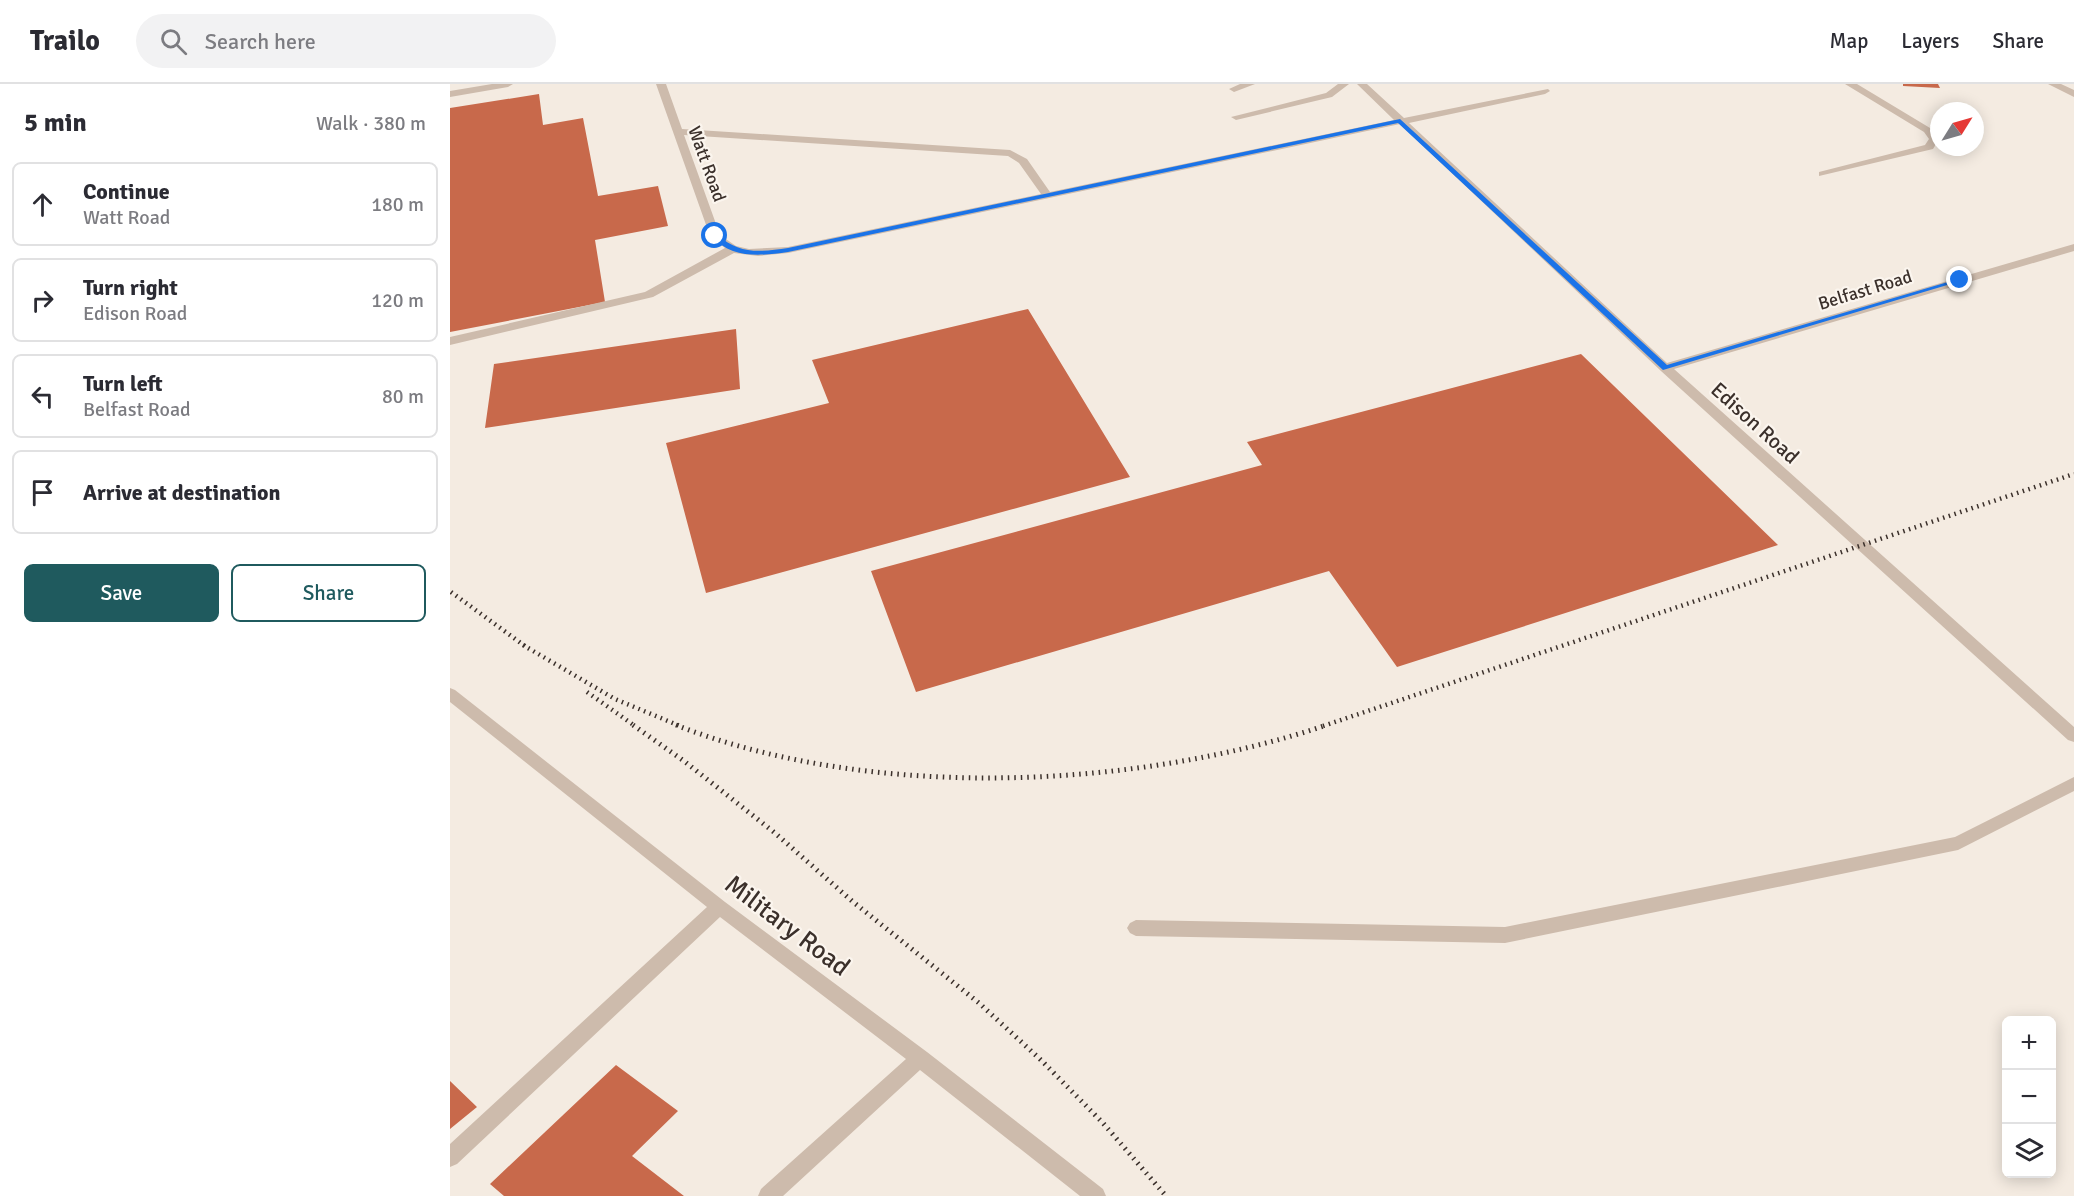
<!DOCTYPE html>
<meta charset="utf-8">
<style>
:root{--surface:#fff;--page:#f2f2f3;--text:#2b2b33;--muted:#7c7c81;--line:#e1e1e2;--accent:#1f5a5e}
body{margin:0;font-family:Signika,sans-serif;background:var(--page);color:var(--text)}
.controls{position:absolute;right:18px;bottom:18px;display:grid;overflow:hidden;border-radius:9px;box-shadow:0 3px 15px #0003}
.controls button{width:54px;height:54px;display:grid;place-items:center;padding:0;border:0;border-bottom:2px solid var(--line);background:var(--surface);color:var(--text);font:30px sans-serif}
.compass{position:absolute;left:1480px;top:18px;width:54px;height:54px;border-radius:50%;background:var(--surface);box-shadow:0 3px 15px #0003;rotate:53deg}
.stop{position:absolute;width:18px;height:18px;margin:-14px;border:4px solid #1a73e8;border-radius:50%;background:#fff}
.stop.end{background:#1a73e8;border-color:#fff;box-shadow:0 2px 6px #0008}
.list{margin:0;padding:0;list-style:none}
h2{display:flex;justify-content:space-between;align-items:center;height:78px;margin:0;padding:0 24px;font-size:26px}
h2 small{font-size:20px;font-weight:400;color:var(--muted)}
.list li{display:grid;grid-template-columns:39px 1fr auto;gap:18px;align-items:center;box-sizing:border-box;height:84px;margin:0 12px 12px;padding:0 12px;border:2px solid var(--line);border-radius:9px}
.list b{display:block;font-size:22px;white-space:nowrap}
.list p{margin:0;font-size:20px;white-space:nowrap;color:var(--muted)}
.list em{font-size:20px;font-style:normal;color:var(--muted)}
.actions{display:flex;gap:12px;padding:18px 24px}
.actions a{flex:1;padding:14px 0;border:2px solid var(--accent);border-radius:9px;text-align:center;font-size:21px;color:var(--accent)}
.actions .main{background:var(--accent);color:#fff}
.icon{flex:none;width:33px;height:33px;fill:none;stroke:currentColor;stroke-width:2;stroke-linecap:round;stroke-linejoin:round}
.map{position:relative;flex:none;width:1624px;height:1112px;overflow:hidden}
header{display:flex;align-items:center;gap:36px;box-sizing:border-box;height:84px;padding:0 30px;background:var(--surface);border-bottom:2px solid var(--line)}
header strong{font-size:28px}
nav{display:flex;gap:33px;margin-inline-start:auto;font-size:21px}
.search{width:420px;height:54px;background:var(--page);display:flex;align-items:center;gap:15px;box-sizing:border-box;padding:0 21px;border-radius:33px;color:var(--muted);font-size:22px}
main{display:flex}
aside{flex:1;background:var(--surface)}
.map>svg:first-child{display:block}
</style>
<header>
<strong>Trailo</strong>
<div class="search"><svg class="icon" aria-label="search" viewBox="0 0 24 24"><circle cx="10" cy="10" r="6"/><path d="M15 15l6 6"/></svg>Search here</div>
<nav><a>Map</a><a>Layers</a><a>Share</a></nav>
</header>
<main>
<aside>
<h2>5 min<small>Walk · 380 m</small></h2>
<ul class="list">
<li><svg class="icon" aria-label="ahead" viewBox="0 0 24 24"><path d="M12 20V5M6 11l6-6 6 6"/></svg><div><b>Continue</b><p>Watt Road</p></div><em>180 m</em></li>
<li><svg class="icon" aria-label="right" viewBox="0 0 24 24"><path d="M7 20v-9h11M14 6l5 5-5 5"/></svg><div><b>Turn right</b><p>Edison Road</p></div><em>120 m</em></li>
<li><svg class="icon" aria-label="left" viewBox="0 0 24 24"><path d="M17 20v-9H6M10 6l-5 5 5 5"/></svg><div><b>Turn left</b><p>Belfast Road</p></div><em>80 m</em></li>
<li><svg class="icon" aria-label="arrive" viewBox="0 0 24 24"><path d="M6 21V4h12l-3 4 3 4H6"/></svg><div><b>Arrive at destination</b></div></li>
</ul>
<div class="actions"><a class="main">Save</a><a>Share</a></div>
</aside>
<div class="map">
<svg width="1624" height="1112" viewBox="0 0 1624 1112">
<rect width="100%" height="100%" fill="#f4ebe1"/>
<path fill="#c8694b" d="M1453 0H1488L1490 4 1453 2Z
M89 10 93 41 133 34 148 112 208 102 218 142 145 156 155 218 0 248V24Z
M578 225 680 393 256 509 216 359 379 319 362 276Z
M286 245 290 305 35 344 44 280Z
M1131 270 1328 461 947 583 879 487 466 608 421 487 812 381 797 358Z
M166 981 228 1027 182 1072 234 1112H54L40 1100Z
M0 997 27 1023 0 1045Z"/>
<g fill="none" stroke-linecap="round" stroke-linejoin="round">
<path fill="#cdbbac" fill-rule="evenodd" d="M42 0H63L58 3 0 13V7Z
M206 0H216L232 45 560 66 577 75 600 108 944 36 907 0H917L954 34 1098 5 1100 7 1095 10 959 39 1217 279 1624 160V167L1224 285 1624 643V658L1618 656 1211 287 950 40 338 169 308 172 284 169 203 213 0 261V253L195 208 275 164 260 152ZM234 51 558 72 569 79 591 110 338 163 299 165 286 162 270 151Z
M790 0H805L784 8 779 5Z
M888 0H899L882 13 786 36 781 33 876 9Z
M1395 0H1407L1480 44 1489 55 1483 65 1369 92V88L1475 61 1479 55 1474 48Z
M1598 0H1611L1624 6V13Z
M0 604 5 606 275 818 477 968 653 1105 656 1112H630L470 986 333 1112H308L311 1105 456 975 270 833 7 1080 0 1083V1060L257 823 0 618Z
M1624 693V707L1508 766 1055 859 686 852 680 849 677 844 680 839 686 836 1055 843 1505 753Z"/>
<path stroke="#3b302b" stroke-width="4.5" stroke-dasharray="1.5 4.5" stroke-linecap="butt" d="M1 508 79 565
M73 561 165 615 230 642
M137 608 185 642
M873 642 1624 390"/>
<path stroke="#3b302b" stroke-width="5" stroke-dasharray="1.5 5" stroke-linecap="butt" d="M183 641 234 677 325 749 402 817 529 919 591 976 653 1039 716 1112
M226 641C420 717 682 706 877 641"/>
</g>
<path fill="#1a73e8" d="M950 35 1217 281 1508 195 1514 196 1213 286 948 39 338 168C310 172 282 175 261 152L267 150C289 171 310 168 338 164Z"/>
<g text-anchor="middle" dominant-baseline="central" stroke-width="4.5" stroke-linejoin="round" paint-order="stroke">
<g font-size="18" fill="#3b302b" stroke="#fbf5ee">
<text transform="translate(257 80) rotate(70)">Watt Road</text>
<text transform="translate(1415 206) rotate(-17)">Belfast Road</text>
</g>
<g font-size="21" fill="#3b302b" stroke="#fbf5ee">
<text transform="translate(1305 339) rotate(42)">Edison Road</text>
</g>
<g font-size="26" fill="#3b302b" stroke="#fbf5ee">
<text transform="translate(337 842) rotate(37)">Military Road</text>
</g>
</g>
</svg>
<div class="controls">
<button>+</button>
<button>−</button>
<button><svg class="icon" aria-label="layers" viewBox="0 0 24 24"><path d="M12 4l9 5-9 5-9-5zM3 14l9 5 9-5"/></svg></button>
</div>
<svg class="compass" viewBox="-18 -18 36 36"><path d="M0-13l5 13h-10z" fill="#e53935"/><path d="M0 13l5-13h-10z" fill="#7c7c81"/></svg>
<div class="stop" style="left:265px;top:152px"></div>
<div class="stop end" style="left:1510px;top:196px"></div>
</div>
</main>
